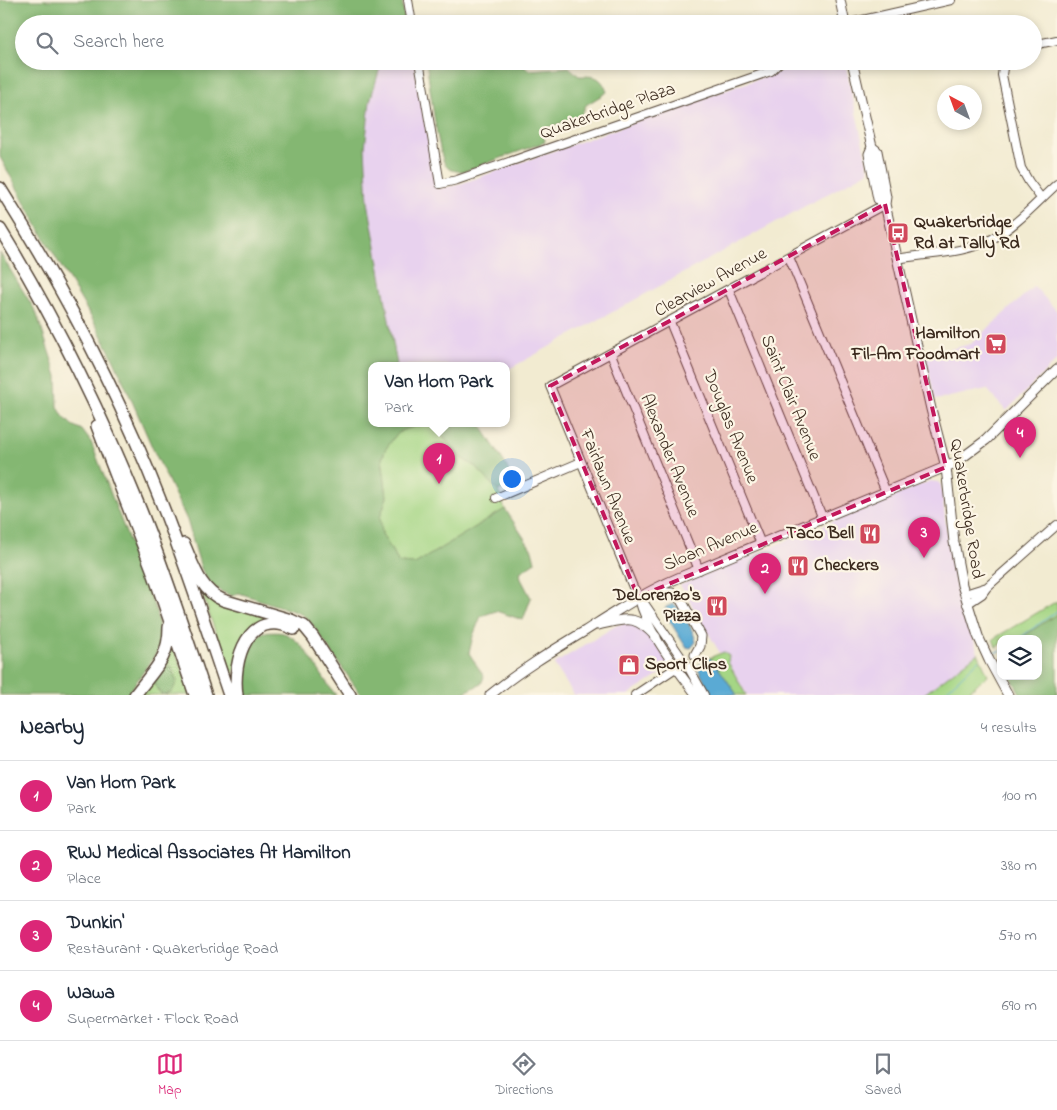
<!DOCTYPE html>
<meta charset="utf-8">
<style>
:root{--surface:#fff;--page:#f2f2f3;--text:#1f2937;--muted:#747a83;--line:#e0e1e3;--accent:#db2777}
body{margin:0;font-family:"Indie Flower",sans-serif;background:var(--page);color:var(--text)}
.controls{position:absolute;right:15px;bottom:15px;display:grid;overflow:hidden;border-radius:10px;box-shadow:0 2px 8px #0003}
.controls button{width:45px;height:45px;display:grid;place-items:center;padding:0;border:0;border-bottom:1px solid var(--line);background:var(--surface);color:var(--text);font:25px sans-serif}
.compass{position:absolute;left:937px;top:85px;width:45px;height:45px;border-radius:50%;background:var(--surface);box-shadow:0 2px 8px #0003;rotate:319deg}
.you{position:absolute;left:511px;top:478px;width:18px;height:18px;margin:-12px;border:4px solid #fff;border-radius:50%;background:#1a73e8;box-shadow:0 0 0 8px #1a73e833}
.badge{display:grid;place-items:center;width:32px;height:32px;border-radius:50%;background:var(--accent);color:#fff;font-size:16px;font-weight:700}
.pin{position:absolute;translate:-50% -41px;filter:drop-shadow(0 1px 2px #0008)}
.pin::after{content:'';position:absolute;top:26px;width:18px;height:15px;background:inherit;clip-path:polygon(0 0,100% 0,50% 100%)}
.popup{position:absolute;left:368px;top:362px;width:142px;height:65px;box-sizing:border-box;display:grid;place-content:center;border-radius:10px;background:var(--surface);filter:drop-shadow(0 1px 4px #0005);font-size:16px;white-space:nowrap;color:var(--muted)}
.popup b{font-size:19px;color:var(--text)}
.popup::after{content:'';position:absolute;left:50%;top:100%;margin-left:-10px;border:10px solid transparent;border-top-color:var(--surface)}
.list{margin:0;padding:0;list-style:none}
h2{display:flex;justify-content:space-between;align-items:center;height:65px;margin:0;padding:0 20px;font-size:21px}
h2 small{font-size:16px;font-weight:400;color:var(--muted)}
.list li{display:grid;grid-template-columns:32px 1fr auto;gap:15px;align-items:center;box-sizing:border-box;height:70px;padding:0 20px;border-top:1px solid var(--line)}
.list b{display:block;font-size:19px;white-space:nowrap}
.list p{margin:0;font-size:16px;white-space:nowrap;color:var(--muted)}
.list em{font-size:16px;font-style:normal;color:var(--muted)}
.icon{flex:none;width:28px;height:28px;fill:none;stroke:currentColor;stroke-width:2;stroke-linecap:round;stroke-linejoin:round}
.map{position:relative;flex:none;width:1057px;height:695px;overflow:hidden}
.search{position:absolute;background:var(--surface);box-shadow:0 2px 8px #0003;left:15px;right:15px;top:15px;height:55px;display:flex;align-items:center;gap:12px;box-sizing:border-box;padding:0 18px;border-radius:28px;color:var(--muted);font-size:19px}
.sheet{height:345px;background:var(--surface)}
nav{display:flex;justify-content:space-around;align-items:center;box-sizing:border-box;height:70px;border-top:1px solid var(--line);background:var(--surface);font-size:14px;color:var(--muted)}
nav a{display:grid;justify-items:center;gap:2px}
nav .on{color:var(--accent)}
.map>svg:first-child{display:block}
</style>
<div class="map">
<svg width="1057" height="695" viewBox="0 0 1057 695">
<rect width="100%" height="100%" fill="#fcf5e5"/>
<filter id="ink" filterUnits="userSpaceOnUse"><feTurbulence type="fractalNoise" baseFrequency=".02" numOctaves="2"/><feDisplacementMap in="SourceGraphic" scale="10" xChannelSelector="R" yChannelSelector="G"/><feConvolveMatrix kernelMatrix="1 2 1 2 8 2 1 2 1" color-interpolation-filters="sRGB"/></filter>
<filter id="wash" filterUnits="userSpaceOnUse"><feTurbulence type="fractalNoise" baseFrequency=".0096" numOctaves="4" result="noise"/><feDisplacementMap in="SourceGraphic" scale="20" xChannelSelector="R" yChannelSelector="G"/><feGaussianBlur stdDeviation="1.12" result="paint"/><feColorMatrix in="noise" values="0 0 0 0 0 0 0 0 0 0 0 0 0 0 0 0 0 1.4 0 .05"/><feComposite in="paint" operator="in"/></filter>
<g filter="url(#wash)">
<rect width="100%" height="100%" fill="#f2ebd1"/>
<path fill="#e8d2ee" d="M382 61H414L437 189 457 185 806 62H845L869 171 507 370 506 365H397L368 202 365 148 370 101Z
M1034 286 1057 311V360L1006 411 987 389 935 400 925 355 971 344Z
M930 481 938 482 941 485 949 550 957 587 978 653 923 695H747L728 661 729 656 724 652 720 653 680 585Z
M632 621 648 632 668 663 667 670 628 695H574L554 664 617 625Z"/>
<path fill="#a5d685" stroke="#708052" d="M421 423H441L443 437 461 458 476 467 498 491 505 509 415 564 399 563 382 534 380 517 387 497 382 459 385 450 395 436 403 430 420 425Z
M198 581 211 596 277 620 254 628 231 678Z
M1057 601V614L1019 639H1001V644L996 647 993 639Z
M172 643 192 695H164L172 692 161 668Z
M724 652 729 656 728 662 746 695H737L715 663 709 658Z
M978 653 988 675 964 695H923Z
M152 680 162 695H140Z"/>
<path fill="#84b772" stroke="#607048" d="M0 0H402L405 24H24V61H382L370 101 365 148 368 202 397 365H372V423H421V425L403 430 395 436 385 450 382 459 387 497 380 517 382 534 399 563 415 564 505 509 532 550 535 562 520 572 521 579 531 598 523 620 496 611 481 616 473 636 469 653 484 677 481 684 459 695H361L312 624 303 615 293 611 239 593 232 596 220 591 212 585 206 578 201 568 187 520 153 449 114 360 97 327 46 241 0 157Z
M490 14 496 24H430L439 20Z
M426 61H520L521 65 530 70 569 67 579 76C596 76 601 76 607 92L586 105 581 116 543 129 545 142 465 171C458 171 451 172 446 166 438 156 429 79 426 61Z
M0 253 36 312 57 376 58 407 63 416 72 425 82 430 91 442 156 611 159 627 161 641 158 651 127 695H0Z
M441 423H479L506 465 514 483 498 491 476 467 461 458 443 437Z
M1057 614V695H1021L1010 676H1038V639H1019Z
M263 632C271 633 279 631 286 634 306 642 321 678 336 695H244C239 670 242 647 263 632Z
M171 666 177 681 172 692 162 695 152 680 161 668Z"/>
<path fill="#5aaad4" stroke="#4a6a79" d="M673 604C682 608 694 632 696 642L691 648 686 647 664 612 666 607Z
M709 658 715 663 737 695H712L697 667Z"/>
<g fill="none" stroke-linecap="round" stroke-linejoin="round">
<path stroke="#5aaad4" stroke-width="1" d="M1018 639 1057 611
M992 653 1001 651
M941 695 980 659"/>
</g>
</g>
<g filter="url(#ink)">
<g fill="none" stroke-linecap="round" stroke-linejoin="round">
<g stroke="#564739" stroke-width="10">
<path id="minor" d="M408 0 412 24
M845 24 951 0
M1033 45 1057 40
M419 61 440 184 457 180 771 71 781 61
M1004 61 1002 75 1021 168 1029 182 1041 198
M789 257 886 492
M897 259C928 253 964 254 992 239 1016 226 1037 202 1057 184
M729 290 823 519
M670 322 761 544
M611 354 699 570
M496 498 581 462
M965 594 987 587
M639 599C648 633 675 666 696 695
M967 604 982 594 987 587 1057 525
M635 695 680 665
M704 695 690 670 633 587 550 386 885 204"/>
</g>
<g stroke="#564739" stroke-width="11">
<path id="major" d="M840 0 845 24
M852 61 872 147 877 151 886 197 885 204 931 409 946 467 954 542 962 585 978 636 989 660 1008 695
M872 147 869 154 878 199 885 204
M651 592 672 593 681 600 701 636 700 646 695 655
M598 625C627 619 634 613 656 637
M490 695C519 671 552 651 585 631 615 612 645 592 678 578L955 463 986 440 1057 369"/>
</g>
<g stroke="#564739" stroke-width="14">
<path id="highway" d="M0 188C63 288 118 392 161 502 186 565 207 630 229 695
M0 229C54 317 100 410 139 506 164 568 185 632 206 695
M97 426 152 569 195 695
M184 544C193 564 200 591 223 600L291 620 304 626 313 637 350 695
M135 695C153 670 169 660 169 627
M237 695C232 660 248 607 294 629"/>
</g>
<use href="#minor" stroke="#fff" stroke-width="8"/>
<use href="#major" stroke="#fff" stroke-width="9"/>
<use href="#highway" stroke="#fff" stroke-width="11"/>
</g>
</g>
<path fill="#c2185b" fill-opacity="0.2" stroke="#c2185b" stroke-width="4" stroke-dasharray="10 6" stroke-linejoin="round" d="M885 204 946 467 638 597 550 386Z"/>
<defs>
<g id="bus-square" transform="scale(1.125)"><rect x="-9" y="-9" width="18" height="18" rx="4" fill="#d1495b" stroke="#fcf5e5"/><path d="M-5-6H5V4H4V6H2V4H-2V6H-4V4H-5ZM-3.5-4V0h7V-4ZM-3.5 1.2v1.5H-2V1.2ZM2 1.2v1.5H3.5V1.2Z" fill="#fff"/></g>
<g id="supermarket-square" transform="scale(1.125)"><rect x="-9" y="-9" width="18" height="18" rx="4" fill="#d1495b" stroke="#fcf5e5"/><path d="M-6-5.5h2.5l.6 2H6L4.5 2H-2.5L-4.4-4H-6ZM-1.5 3.2a1.3 1.3 0 1 0 .1 0ZM3 3.2a1.3 1.3 0 1 0 .1 0Z" fill="#fff"/></g>
<g id="restaurant-square" transform="scale(1.125)"><rect x="-9" y="-9" width="18" height="18" rx="4" fill="#d1495b" stroke="#fcf5e5"/><path d="M-5-6h1v4h1v-4h1v4h1v-4h1v5L-1.5 .5V6h-2V.5L-5-1ZM5-6V6H3V1.5H1.5Q1.5-4 5-6Z" fill="#fff"/></g>
<g id="shop-square" transform="scale(1.125)"><rect x="-9" y="-9" width="18" height="18" rx="4" fill="#d1495b" stroke="#fcf5e5"/><path d="M-5-2.5h2.3a2.7 3.5 0 0 1 5.4 0H5L5.5 6h-11ZM-1.5-2.5h3a1.5 2.3 0 0 0-3 0Z" fill="#fff"/></g>
</defs>
<g fill-rule="evenodd">
<use href="#bus-square" x="898" y="233"/>
<use href="#supermarket-square" x="996" y="344"/>
<use href="#restaurant-square" x="870" y="534"/>
<use href="#restaurant-square" x="798" y="566"/>
<use href="#restaurant-square" x="717" y="606"/>
<use href="#shop-square" x="629" y="665"/>
</g>
<g text-anchor="middle" dominant-baseline="central" stroke-width="4.5" stroke-linejoin="round" paint-order="stroke">
<g font-size="18" fill="#3b2a1e" stroke="#fcf5e5">
<text transform="translate(608 112) rotate(-19)">Quakerbridge Plaza</text>
<text transform="translate(711 283) rotate(-29)">Clearview Avenue</text>
<text transform="translate(790 398) rotate(68)">Saint Clair Avenue</text>
<text transform="translate(730 427) rotate(68)">Douglas Avenue</text>
<text transform="translate(669 456) rotate(68)">Alexander Avenue</text>
<text transform="translate(607 487) rotate(68)">Fairlawn Avenue</text>
<text transform="translate(966 509) rotate(81)">Quakerbridge Road</text>
<text transform="translate(711 547) rotate(-23)">Sloan Avenue</text>
</g>
<g font-size="18" font-weight="bold" fill="#3b2a1e" stroke="#fcf5e5" text-anchor="start">
<text x="914" y="223">Quakerbridge<tspan x="914" dy="21">Rd at Tally Rd</tspan></text>
<text x="980" y="334" text-anchor="end">Hamilton<tspan x="980" dy="21">Fil-Am Foodmart</tspan></text>
<text x="854" y="534" text-anchor="end">Taco Bell</text>
<text x="814" y="566">Checkers</text>
<text x="701" y="596" text-anchor="end">DeLorenzo's<tspan x="701" dy="21">Pizza</tspan></text>
<text x="645" y="665">Sport Clips</text>
</g>
</g>
</svg>
<div class="controls">
<button><svg class="icon" aria-label="layers" viewBox="0 0 24 24"><path d="M12 4l9 5-9 5-9-5zM3 14l9 5 9-5"/></svg></button>
</div>
<svg class="compass" viewBox="-18 -18 36 36"><path d="M0-13l5 13h-10z" fill="#e53935"/><path d="M0 13l5-13h-10z" fill="#747a83"/></svg>
<div class="you"></div>
<div class="pin badge" style="left:439px;top:484px">1</div>
<div class="popup"><b>Van Horn Park</b>Park</div>
<div class="pin badge" style="left:765px;top:594px">2</div>
<div class="pin badge" style="left:924px;top:558px">3</div>
<div class="pin badge" style="left:1020px;top:458px">4</div>
<div class="search"><svg class="icon" aria-label="search" viewBox="0 0 24 24"><circle cx="10" cy="10" r="6"/><path d="M15 15l6 6"/></svg>Search here</div>
</div>
<section class="sheet">
<h2>Nearby<small>4 results</small></h2>
<ul class="list">
<li><span class="badge">1</span><div><b>Van Horn Park</b><p>Park</p></div><em>100 m</em></li>
<li><span class="badge">2</span><div><b>RWJ Medical Associates At Hamilton</b><p>Place</p></div><em>380 m</em></li>
<li><span class="badge">3</span><div><b>Dunkin'</b><p>Restaurant · Quakerbridge Road</p></div><em>570 m</em></li>
<li><span class="badge">4</span><div><b>Wawa</b><p>Supermarket · Flock Road</p></div><em>690 m</em></li>
</ul>
</section>
<nav>
<a class="on"><svg class="icon" aria-label="map" viewBox="0 0 24 24"><path d="M3 6l6-2 6 2 6-2v14l-6 2-6-2-6 2zM9 4v14M15 6v14"/></svg>Map</a>
<a><svg class="icon" aria-label="directions" viewBox="0 0 24 24"><path d="M12 3l9 9-9 9-9-9zM9 14v-3h6M13 9l2 2-2 2"/></svg>Directions</a>
<a><svg class="icon" aria-label="saved" viewBox="0 0 24 24"><path d="M7 4h10v16l-5-4-5 4z"/></svg>Saved</a>
</nav>
